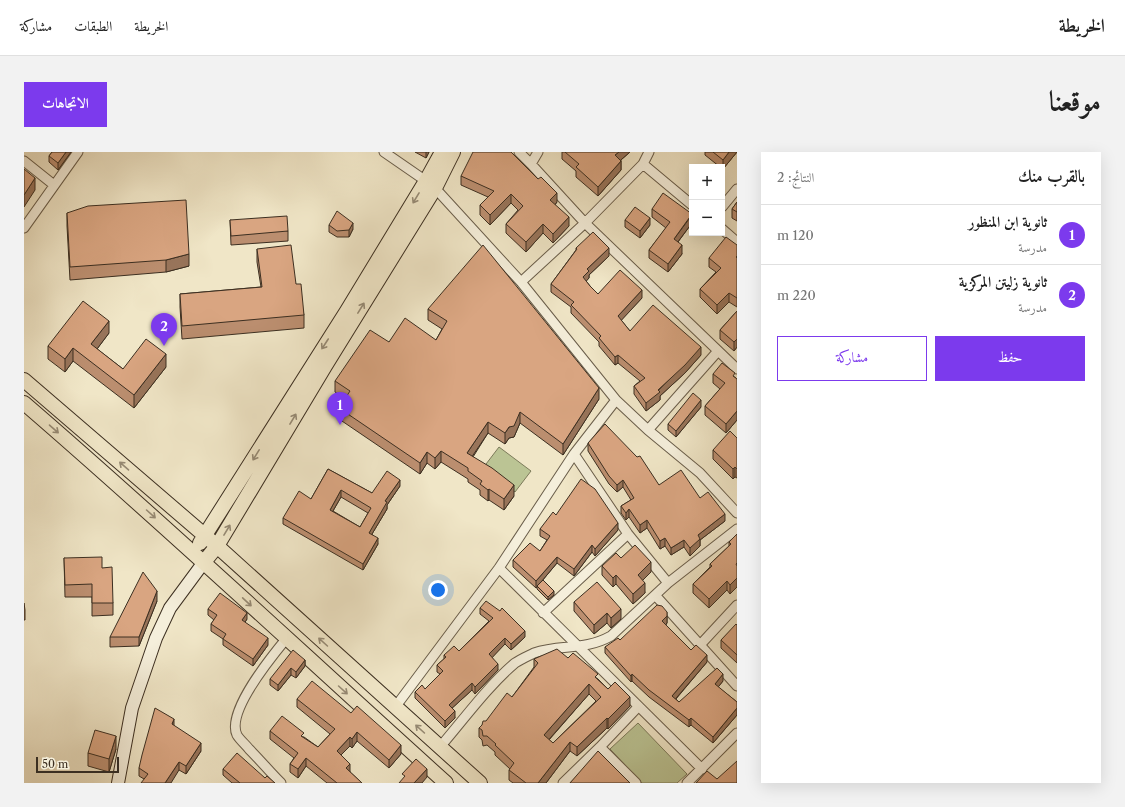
<!DOCTYPE html>
<html lang="ar">
<meta charset="utf-8">
<style>
:root{--surface:#fff;--page:#f2f2f2;--text:#222;--muted:#767676;--line:#e0e0e0;--accent:#7c3aed}
body{margin:0;font-family:"Libre Caslon Text",Amiri,serif;background:var(--page);color:var(--text);direction:rtl}
.controls{position:absolute;right:12px;top:12px;display:grid;overflow:hidden;border-radius:0px;box-shadow:0 4px 16px #0002}
.controls button{width:36px;height:36px;display:grid;place-items:center;padding:0;border:0;border-bottom:1px solid var(--line);background:var(--surface);color:var(--text);font:20px sans-serif}
.scale{position:absolute;left:12px;bottom:10px;width:83px;box-sizing:border-box;padding-left:4px;border:2px solid #3c2f21;border-top:0;font-size:11px;line-height:14px;white-space:nowrap;color:#3c2f21;-webkit-text-stroke:3px #f5efdb;paint-order:stroke}
.you{position:absolute;left:414px;top:438px;width:14px;height:14px;margin:-10px;border:3px solid #fff;border-radius:50%;background:#1a73e8;box-shadow:0 0 0 6px #1a73e833}
.badge{display:grid;place-items:center;width:26px;height:26px;border-radius:50%;background:var(--accent);color:#fff;font-size:13px;font-weight:700}
.pin{position:absolute;translate:-50% -33px;filter:drop-shadow(0 1px 2px #0008)}
.pin::after{content:'';position:absolute;top:21px;width:14px;height:12px;background:inherit;clip-path:polygon(0 0,100% 0,50% 100%)}
.list{margin:0;padding:0;list-style:none}
h2{display:flex;justify-content:space-between;align-items:center;height:52px;margin:0;padding:0 16px;font-size:17px}
h2 small{font-size:13px;font-weight:400;color:var(--muted)}
.list li{display:grid;grid-template-columns:26px 1fr auto;gap:12px;align-items:center;box-sizing:border-box;height:60px;padding:0 16px;border-top:1px solid var(--line)}
.list b{display:block;font-size:15px;white-space:nowrap}
.list p{margin:0;font-size:13px;white-space:nowrap;color:var(--muted)}
.list em{font-size:13px;font-style:normal;color:var(--muted)}
.actions{display:flex;gap:8px;padding:12px 16px}
.actions a{flex:1;padding:9px 0;border:1px solid var(--accent);border-radius:0px;text-align:center;font-size:14px;color:var(--accent)}
.actions .main{background:var(--accent);color:#fff}
.map{position:relative;flex:none;width:713px;height:631px;overflow:hidden;direction:ltr;border-radius:0px}
header{display:flex;align-items:center;gap:24px;box-sizing:border-box;height:56px;padding:0 20px;background:var(--surface);border-bottom:1px solid var(--line)}
header strong{font-size:19px}
nav{display:flex;gap:22px;margin-inline-start:auto;font-size:14px}
.intro{display:flex;align-items:center;justify-content:space-between;box-sizing:border-box;height:96px;padding:0 24px}
h1{margin:0;font-size:28px}
.button{padding:10px 18px;border-radius:0px;background:var(--accent);color:#fff;font-size:14px;font-weight:700}
main{display:flex;gap:24px;padding:0 24px}
aside{flex:1;background:var(--surface);border-radius:0px;box-shadow:0 4px 16px #0002}
.map>svg:first-child{display:block}
</style>
<header>
<strong>الخريطة</strong>
<nav><a>الخريطة</a><a>الطبقات</a><a>مشاركة</a></nav>
</header>
<div class="intro"><h1>موقعنا</h1><a class="button">الاتجاهات</a></div>
<main>
<aside>
<h2>بالقرب منك<small>النتائج: 2</small></h2>
<ul class="list">
<li><span class="badge">1</span><div><b>ثانوية ابن المنظور</b><p>مدرسة</p></div><em>120 m</em></li>
<li><span class="badge">2</span><div><b>ثانوية زليتن المركزية</b><p>مدرسة</p></div><em>220 m</em></li>
</ul>
<div class="actions"><a class="main">حفظ</a><a>مشاركة</a></div>
</aside>
<div class="map">
<svg width="713" height="631" viewBox="0 0 713 631">
<rect width="100%" height="100%" fill="#f0e6c7"/>
<filter id="stains"><feTurbulence type="fractalNoise" baseFrequency=".005" numOctaves="4"/><feColorMatrix values="0 0 0 0 .2 0 0 0 0 .09 0 0 0 0 .02 0 0 0 .5 -.17"/></filter>
<radialGradient id="worn" r=".72"><stop offset=".6" stop-color="#630" stop-opacity="0"/><stop offset="1" stop-color="#630" stop-opacity=".3"/></radialGradient>
<path fill="#bbc494" stroke="#7c7a5a" d="M475 295 507 319 491 340 459 316Z
M614 571 663 622 653 631H618L586 597Z"/>
<g fill="none" stroke-linecap="round" stroke-linejoin="round">
<g stroke="#695d4a" stroke-width="11">
<path id="street" d="M360 0 402 29 411 36 497 130 592 248 624 278 676 321 713 361
M495 0 507 12 561 71 713 217
M0 9 30 33
M507 12 514 0
M619 12 668 53
M698 55 713 37
M0 76 54 0
M698 77 713 90
M497 130 561 71 619 12 625 0
M624 278 694 199
M550 302 604 382 644 431
M475 416 678 617
M631 443 713 534
M519 461 604 382
M676 493 713 453
M372 554 475 416 550 302 592 248
M416 595C440 567 464 534 491 511 497 507 504 504 510 501 537 492 560 499 587 484L644 431 713 377
M576 595 612 631
M257 631C246 620 236 608 225 597 222 593 216 588 213 583 202 560 248 504 262 487
M539 631 576 595 614 555
M663 631 713 581"/>
</g>
<g stroke="#3c2f21" stroke-width="14">
<path id="secondary" d="M94 631 108 556 132 486 146 456 180 410"/>
</g>
<g stroke="#3c2f21" stroke-width="16">
<path id="primary" d="M0 228 193 394 456 631
M0 251C144 375 281 504 422 631
M176 391 323 159 402 29 418 0
M180 410 193 394 301 214 411 36 429 0"/>
</g>
<use href="#street" stroke="#f5efdb" stroke-width="9"/>
<use href="#secondary" stroke="#f5efdb" stroke-width="12"/>
<use href="#primary" stroke="#f0e6c7" stroke-width="14"/>
</g>
<path fill="#bb8e6f" stroke="#3c2f21" fill-rule="evenodd" d="M28 0H47L34 18 25 10V4Z
M391 0H405L402 6Z
M538 0H606L597 8V18L574 44 552 25V19L538 7Z
M681 0H713L699 17H698V15H696L681 3Z
M437 24 533 50 531 53 545 74 529 91 519 81 502 100 482 81V72L494 58 487 51 466 73 456 63V53L464 45 437 33Z
M713 50V69L708 66V57Z
M628 57 668 62V71L654 90 658 102 644 120 625 106V98L642 76 628 65Z
M43 61 165 114 142 120 46 128 43 74Z
M206 68 264 79V89L207 93Z
M601 68 626 73 616 86 601 75Z
M305 73 329 77 325 85H313L305 80Z
M713 93V155L705 150 693 162 676 145V137L692 120 685 115V106Z
M552 96 585 104 565 123V126L562 129 566 134 574 142 618 146 597 168 606 179 677 203 661 221 636 244V248L622 259 610 242V234L616 229 594 211 591 213 575 194V190L547 161V155L527 140V132L552 98Z
M233 97 272 132 280 163V176L158 187 156 155V142L237 135 233 110Z
M404 157 575 247 539 303 496 271 490 285 485 286 481 292 464 281 449 305 490 344 480 358 465 348 464 349 456 343V338L444 330V327L417 310 411 317 403 311 396 322 315 267V256L321 247 311 240V229L365 190 412 188 418 177 404 168Z
M713 159V195L710 199 696 187V178Z
M85 181 73 197 99 217 142 215 110 256 49 209 41 220 24 207V194Z
M689 222 711 225 713 227V268L702 281 681 263V254L696 237 689 231Z
M677 255 652 285 644 278V272Z
M713 286V326L711 325 709 327 689 307V298Z
M564 291 635 333 676 346 701 369 676 388V394L666 404 660 395 647 403 641 394 636 397 623 376 616 381 605 365 602 368 597 361V354L607 348 599 335 593 340 585 332 564 299Z
M304 317 348 341 376 334 363 353V357L348 382 354 392 339 418 259 372V366L287 347ZM317 345 344 361 336 375 309 359Z
M532 363 594 378 571 404 568 400 550 424 533 411 518 429 530 443 524 448 513 437V435L512 436 489 415V408L516 399 523 388 516 384V377Z
M713 382V435L706 442 703 438 685 456 669 441V432L686 415V412L705 394V390Z
M40 406 78 416 89 451V463L68 464V445H41Z
M597 406 627 420 618 428 621 441 609 452 592 432 589 435 578 423V414Z
M133 449 115 494 86 495V485Z
M550 450 597 467 587 476 583 471 570 482 550 459Z
M0 451 1 458V468H0Z
M456 456 501 485 487 498 481 492 468 505 474 518 451 542 448 538 428 556 431 566 421 576 391 546V540L401 537 416 522 413 520V513L420 507V503L435 499 465 469 456 462Z
M184 457 223 467 221 470 244 493 229 514 199 493V487L187 479V472L190 468 184 463Z
M643 460V471L642 473 667 498 683 510 652 547 655 550 699 529 694 535 713 550V563L689 591 667 573 665 575 625 545 608 529 607 530 581 501V495L596 488Z
M713 473V511L697 496V488Z
M544 506 574 527 584 537 606 554 584 577 583 576 553 604 546 599 522 631H489L485 628V618L486 617 471 603V600L463 593 459 594 458 588 455 585V576L462 569 488 545 510 515V507ZM565 542 572 549 529 591 525 588Z
M281 508V514L272 526 267 523 254 539 246 533V527Z
M273 547 377 602 365 616 333 589 328 596 326 594 317 603 326 620 338 631H303L282 614 274 626 266 620V612L270 606 246 587V579L280 585 294 595 306 582 273 555Z
M150 574 177 599 162 622 155 618 120 627 115 624V616Z
M92 597 85 620 64 614V601Z
M199 617 251 631H208L199 623Z"/>
<path fill="#98745a" stroke="#3c2f21" d="M42 0H47L34 18V11Z
M402 0H405L402 6Z
M595 0H606L591 13V3Z
M705 0H713L699 17V8Z
M597 9V18L574 44V35Z
M11 26V38L0 55V43Z
M533 41V50L526 58V48Z
M487 42V51L466 73V63Z
M668 63V71L650 95V87Z
M545 65V74L529 91V82Z
M626 66V73L616 86V79Z
M329 71V77L325 85V78Z
M519 72V81L502 100V90Z
M658 93V102L644 120V112Z
M585 96V104L565 123V126L559 133V125L563 117Z
M165 102V114L142 120V108Z
M618 138V146L594 172V164Z
M705 141V150L693 162V153Z
M85 169V181L67 205V192Z
M713 187V195L710 199V190Z
M677 195V203L661 221 636 244V248L622 259V251Z
M49 196V209L41 220V207Z
M142 202V215L110 256V243Z
M594 203V211L591 213V205Z
M575 236V247L539 303V292Z
M677 248V255L652 285V279Z
M713 259V268L702 281V272Z
M496 260V271L490 285 485 286 481 292V281Z
M464 270V281L443 312V301Z
M417 299V310L411 317V306Z
M403 300V311L396 322V311Z
M711 315V325L709 327V317Z
M376 328V334L363 353V357L345 387V381L361 349Z
M599 328V335L593 340V333Z
M490 333V344L480 358V347Z
M465 337V348L464 349V338Z
M317 338V345L306 364V358Z
M605 357V365L602 368V361Z
M701 362V369L676 388V394L666 404V396L674 383Z
M623 368V376L616 381V373Z
M594 371V378L571 404V397Z
M354 386V392L339 418V412Z
M641 386V394L636 397V389Z
M660 388V395L647 403V396Z
M568 393V400L550 424V417Z
M533 405V411L512 436V429Z
M627 410V420L614 433V423Z
M592 423V432L589 435V426Z
M713 426V435L706 442V433Z
M703 429V438L685 456V447Z
M621 431V441L609 452V442Z
M133 439V449L115 494V485Z
M530 439V443L524 448V445Z
M597 457V467L587 476V466Z
M223 461V467L218 475V468Z
M583 461V471L570 482V473Z
M643 464V471L638 476V469Z
M501 479V485L487 498V492Z
M244 486V493L229 514V507Z
M481 486V492L465 509V502Z
M683 503V510L648 551V544Z
M281 508V514L272 526V520Z
M474 512V518L451 542V535Z
M267 516V523L254 539V533Z
M608 522V529L607 530V524Z
M699 522V529L691 539V532Z
M448 531V538L425 559V553Z
M565 532V542L520 593V583Z
M606 545V554L584 577V567Z
M713 556V563L689 591V585Z
M431 559V566L421 576V569Z
M583 566V576L553 604V595Z
M667 566V573L665 575V568Z
M150 567V575L148 572Z
M333 580V589L328 596V587Z
M92 584V597L85 620V607Z
M326 585V594L313 607V599Z
M546 590V599L522 631H514Z
M177 591V599L162 622V614Z
M377 593V602L365 616V608Z
M282 606V614L274 626V617Z
M155 610V618L147 631H141Z
M326 612V620L322 616Z
M403 617V625L398 631H390Z"/>
<path fill="#d9a581" stroke="#3c2f21" fill-rule="evenodd" d="M28 0H42L34 11 25 4Z
M449 0H487L514 27 517 25 533 41 526 48 545 65 529 82 519 72 502 90 482 72 499 54 487 42 466 63 456 53 470 39 437 24Z
M541 0H595L591 3 597 9 574 35 552 15 555 12Z
M689 0H705L699 8Z
M0 17 11 26 0 43Z
M639 41 668 62 650 87 658 93 644 112 625 98 646 70 628 57Z
M162 48 165 102 142 108 46 115 43 61 64 54Z
M713 50V60L708 57Z
M611 55 626 66 616 79 601 68Z
M313 59 329 71 325 78 313 79 305 73Z
M263 64 264 79 207 84 206 68Z
M569 80 585 96 563 117 565 119 559 125 566 134 574 142 596 118 618 138 594 164 606 179 629 153 677 195 661 213 634 238 636 240 622 251 610 234 621 226 594 203 591 205 575 186 577 184 547 153 550 150 527 132 553 97 552 96Z
M702 85 713 93V104L712 105 713 106V146L705 141 693 153 676 137 697 116 685 106Z
M267 93 272 132H277L280 163 158 174 156 142 238 135 233 97Z
M459 93 575 236 539 292 496 260 490 274 485 275 481 281 464 270 443 301 468 316 490 333 480 347 465 337 464 338 456 332 458 329 444 319V316L417 299 411 306 403 300 396 311 315 256 326 239 311 229 346 178 365 190 381 166 412 188 423 169 404 157Z
M59 149 85 169 67 192 99 217 122 187 142 202 110 243 49 196 41 207 24 194Z
M713 159V187L710 190 696 178Z
M698 211 711 221 709 224 713 227V259L702 272 681 254 701 231 689 222Z
M669 241 677 248 652 279 644 272Z
M581 272 613 305 616 304 635 333 657 318 676 346 684 340 701 362 674 383 676 387 666 396 660 388 647 396 641 386 636 389 623 368 616 373 605 357 602 361 597 354 610 346 599 328 593 333 585 324 564 291Z
M706 279 713 286V317L711 315 709 317 689 298Z
M304 317 348 341 363 319 376 328 361 349 363 350 345 381 354 386 339 412 259 366 275 339 287 347ZM317 338 347 356 336 375 306 358Z
M557 327 571 337 594 371 571 397 568 393 550 417 533 405 512 429 489 408 506 391 516 399 526 384 516 377 529 360 532 363Z
M713 382V411L712 412 713 414V426L706 433 703 429 685 447 669 432 688 414 686 412 707 392 705 390Z
M611 393 627 410 614 423 621 431 609 442 592 423 589 426 578 414 592 401 597 406Z
M78 405V416L88 415 89 451H68V432L41 433 40 406Z
M119 420 133 439 115 485H86Z
M519 428 530 439 524 445 513 434Z
M573 430 597 457 587 466 583 461 570 473 550 450Z
M196 441 223 461 218 468 244 486 229 507 199 487 202 482 187 472 193 463 184 457Z
M462 449 476 459 478 456 501 479 487 492 481 486 465 502 474 512 451 535 448 531 425 553 431 559 421 569 391 540 398 533 401 537 419 519 413 513 422 505 420 503 430 494 435 499 469 466 456 456Z
M633 453 638 454 643 460V464L638 469 667 498 672 493 683 503 648 544 655 550 693 516 699 522 691 532 713 550V556L689 585 667 566 665 568 625 538 608 522 607 524 581 495 594 486 596 488Z
M712 472 713 473V503L697 488Z
M533 497 544 506 549 501 574 522 571 525 584 537 591 530 606 545 584 567 583 566 553 595 546 590 514 631H502L485 618 490 611 471 593 472 592 463 584H459L458 578 455 576 458 573 459 569H462L483 541 488 545 514 511 510 507ZM565 532 577 545 529 591 520 583Z
M269 498 281 508 272 520 267 516 254 533 246 527Z
M288 529 327 561 333 554 377 593 365 608 333 580 328 587 326 585 313 599 326 612 322 616 338 631H313L282 606 274 617 266 612 274 601 246 579 258 564 280 581 277 584 294 595 311 577 273 547Z
M131 556 150 567 148 572 177 591 162 614 155 610 141 631H117L124 622 115 616 118 603Z
M71 578 92 584 85 607 64 601Z
M574 599 606 631H546Z
M213 601 241 626 243 624 251 631H216L199 617Z
M392 607 403 617 390 631H375L381 624 378 622Z
M713 609V631H672L683 619 693 627Z"/>
<defs><path id="oneway-shaft" d="M-6 0H5M1.5-3L5.5 0L1.5 3" fill="none" stroke-width="1.6" stroke-linecap="round" stroke-linejoin="round"/></defs>
<g stroke="#968a74">
<use href="#oneway-shaft" transform="translate(392 46) rotate(121)"/>
<use href="#oneway-shaft" transform="translate(337 156) rotate(-58)"/>
<use href="#oneway-shaft" transform="translate(301 192) rotate(123)"/>
<use href="#oneway-shaft" transform="translate(269 267) rotate(-59)"/>
<use href="#oneway-shaft" transform="translate(30 277) rotate(41)"/>
<use href="#oneway-shaft" transform="translate(232 303) rotate(122)"/>
<use href="#oneway-shaft" transform="translate(100 314) rotate(-139)"/>
<use href="#oneway-shaft" transform="translate(127 362) rotate(42)"/>
<use href="#oneway-shaft" transform="translate(203 378) rotate(-59)"/>
<use href="#oneway-shaft" transform="translate(223 450) rotate(43)"/>
<use href="#oneway-shaft" transform="translate(299 490) rotate(-138)"/>
<use href="#oneway-shaft" transform="translate(319 538) rotate(42)"/>
<use href="#oneway-shaft" transform="translate(396 577) rotate(-138)"/>
</g>
<rect width="100%" height="100%" filter="url(#stains)"/>
<rect width="100%" height="100%" fill="url(#worn)"/>
</svg>
<div class="controls">
<button>+</button>
<button>−</button>
</div>
<div class="scale">50 m</div>
<div class="you"></div>
<div class="pin badge" style="left:316px;top:273px">1</div>
<div class="pin badge" style="left:140px;top:194px">2</div>
</div>
</main>
